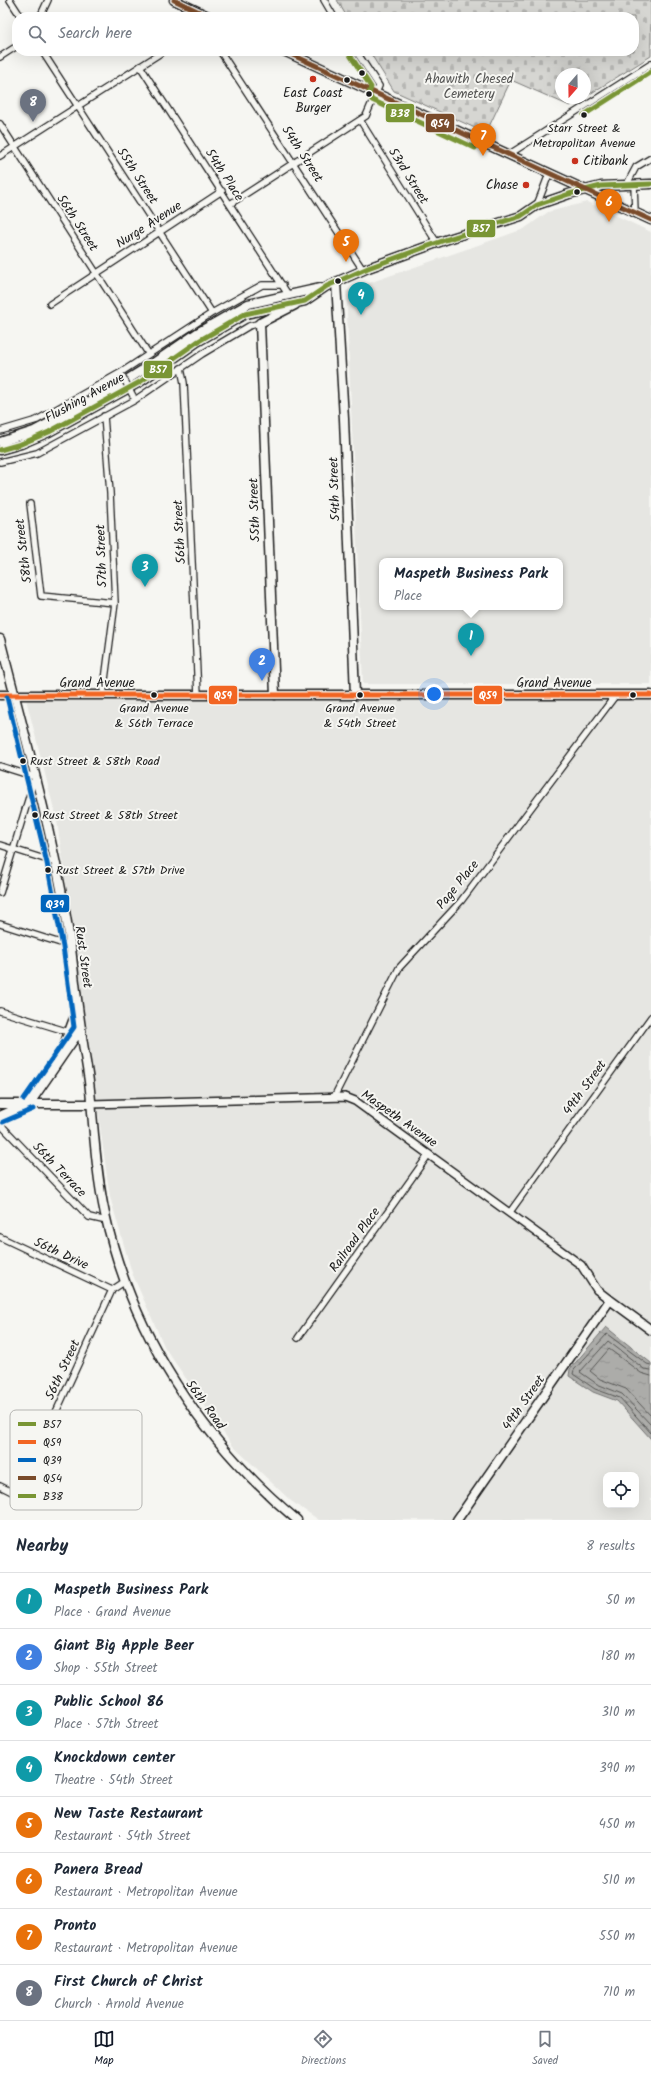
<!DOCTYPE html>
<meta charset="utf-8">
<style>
:root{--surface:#fff;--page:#f6f6f7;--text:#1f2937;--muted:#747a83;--line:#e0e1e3;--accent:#111827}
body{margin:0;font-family:Kalam,sans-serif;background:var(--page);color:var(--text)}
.controls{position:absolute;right:12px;bottom:12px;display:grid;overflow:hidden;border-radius:8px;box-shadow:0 4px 16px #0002}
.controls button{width:36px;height:36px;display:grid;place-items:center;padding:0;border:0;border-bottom:1px solid var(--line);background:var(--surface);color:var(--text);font:20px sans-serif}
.compass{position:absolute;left:555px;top:68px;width:36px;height:36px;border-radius:50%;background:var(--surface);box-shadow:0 4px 16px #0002;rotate:200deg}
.you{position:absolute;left:434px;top:694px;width:14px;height:14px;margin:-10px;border:3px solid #fff;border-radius:50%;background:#1a73e8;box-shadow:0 0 0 6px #1a73e833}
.badge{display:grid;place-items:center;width:26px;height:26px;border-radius:50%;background:var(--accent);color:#fff;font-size:13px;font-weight:700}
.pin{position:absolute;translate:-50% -33px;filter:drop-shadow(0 1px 2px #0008)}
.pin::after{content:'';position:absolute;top:21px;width:14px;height:12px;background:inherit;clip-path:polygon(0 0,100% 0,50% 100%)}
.popup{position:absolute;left:379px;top:558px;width:184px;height:52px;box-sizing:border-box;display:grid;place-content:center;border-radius:8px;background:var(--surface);filter:drop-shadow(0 1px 3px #0005);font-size:13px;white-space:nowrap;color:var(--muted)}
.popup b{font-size:15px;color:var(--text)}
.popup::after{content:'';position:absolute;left:50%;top:100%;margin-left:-8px;border:8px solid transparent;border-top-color:var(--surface)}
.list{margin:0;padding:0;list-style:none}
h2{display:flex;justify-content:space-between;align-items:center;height:52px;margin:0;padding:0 16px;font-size:17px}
h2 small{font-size:13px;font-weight:400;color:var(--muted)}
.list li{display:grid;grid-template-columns:26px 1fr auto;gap:12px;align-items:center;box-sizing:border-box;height:56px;padding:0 16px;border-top:1px solid var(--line)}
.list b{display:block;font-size:15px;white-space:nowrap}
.list p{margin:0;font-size:13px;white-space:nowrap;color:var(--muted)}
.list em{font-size:13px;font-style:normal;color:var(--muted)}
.icon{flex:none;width:22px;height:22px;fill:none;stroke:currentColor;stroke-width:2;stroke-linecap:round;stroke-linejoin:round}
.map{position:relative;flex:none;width:651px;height:1520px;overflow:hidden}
.search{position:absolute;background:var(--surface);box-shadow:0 4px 16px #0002;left:12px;right:12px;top:12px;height:44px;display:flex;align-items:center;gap:10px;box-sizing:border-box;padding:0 14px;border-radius:16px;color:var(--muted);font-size:15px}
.sheet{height:500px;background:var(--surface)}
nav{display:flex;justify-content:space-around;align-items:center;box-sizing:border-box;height:56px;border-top:1px solid var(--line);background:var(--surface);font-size:11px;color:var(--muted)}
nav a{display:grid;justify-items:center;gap:2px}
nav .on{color:var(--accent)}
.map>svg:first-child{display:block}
</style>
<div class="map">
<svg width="651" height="1520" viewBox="0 0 651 1520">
<defs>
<pattern id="cemetery-stones" width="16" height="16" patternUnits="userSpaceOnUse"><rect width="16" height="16" fill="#d6d6d2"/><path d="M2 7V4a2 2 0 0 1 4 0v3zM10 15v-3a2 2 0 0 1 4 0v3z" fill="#b7b7b4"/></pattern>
<pattern id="water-ripples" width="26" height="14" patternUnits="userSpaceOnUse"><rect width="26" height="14" fill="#acaca9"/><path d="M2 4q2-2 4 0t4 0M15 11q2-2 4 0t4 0" fill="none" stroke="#939391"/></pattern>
</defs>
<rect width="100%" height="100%" fill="#f6f6f2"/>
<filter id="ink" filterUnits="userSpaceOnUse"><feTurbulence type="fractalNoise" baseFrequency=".025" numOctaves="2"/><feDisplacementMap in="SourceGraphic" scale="8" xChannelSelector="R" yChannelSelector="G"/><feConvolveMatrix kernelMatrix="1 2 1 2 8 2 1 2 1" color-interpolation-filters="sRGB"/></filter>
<g filter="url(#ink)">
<path fill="#e6e6e2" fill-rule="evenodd" d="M587 202 651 232V684H363L346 291 524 229 548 212ZM382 561H560V607H382Z
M25 695H651V1365L606 1327 570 1369 569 1376 593 1392 617 1401 651 1439V1520H319L291 1501 232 1445 165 1348 132 1273 110 1197 57 821ZM606 1475H636V1505H606Z"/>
<path fill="url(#cemetery-stones)" stroke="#797977" d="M337 0H651V56L585 97V74H561V98H583L570 106 511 80 486 133 394 91 369 51H634V17H347Z"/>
<path fill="url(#water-ripples)" stroke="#727271" d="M606 1327 651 1363V1439L617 1401 593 1392 569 1376 570 1369Z"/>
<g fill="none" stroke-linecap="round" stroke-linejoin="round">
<path stroke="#565654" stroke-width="1" d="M651 1365 647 1364 607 1334 574 1370 573 1374 595 1389 620 1398 651 1433
M651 1370 644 1369 608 1341 580 1372 597 1384 622 1394 651 1425
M651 1376 641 1373 609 1349 590 1371 600 1379 626 1389 651 1416"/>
<g stroke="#1c1c1c" stroke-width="8">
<path id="minor" d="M10 0 21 17
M324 0 334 17
M40 17 48 0
M42 51 212 313
M220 51 363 270
M0 57 17 46
M140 66 289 296
M360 120 437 243
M0 124 148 353
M508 155 651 64
M0 156 164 51
M627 184 636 167 651 158
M634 184 635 212
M230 204 366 116 379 86 356 51
M537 205 549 174
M50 304 222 191
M181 368 184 383 198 695
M0 431 37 420 120 373 212 313 262 285H283
M0 462 37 453 135 400 202 354 249 326 260 323
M30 504 41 596 115 603
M103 695 115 603 110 493 104 416
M0 766 35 777 0 893
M0 845 54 862
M0 924 70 946
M0 1011 69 1032
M334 1097 399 968 461 901 615 696
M0 1124 89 1217 107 1221
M510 1212 651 1017
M0 1237 112 1290
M298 1338 429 1154
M0 1486 18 1495 112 1290 124 1282"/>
</g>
<g stroke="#1c1c1c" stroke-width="10">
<path id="tertiary" d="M91 1104 345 1097 355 1101 581 1265 597 1290 610 1300"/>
</g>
<g stroke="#1c1c1c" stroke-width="11">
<path id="secondary" d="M174 0 210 17
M284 51 651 220
M336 282 344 419 355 695
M260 323 275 695
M0 639C26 741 56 844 71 948 74 974 77 1002 81 1028 83 1049 88 1069 90 1090 94 1131 96 1173 105 1214 132 1335 202 1441 297 1520
M63 1048 77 1010
M30 1103 81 1029
M0 1104H91
M0 1116 25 1105
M457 1520 610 1300 651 1330"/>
</g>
<g stroke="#1c1c1c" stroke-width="11">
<path id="primary" d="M260 323 295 305
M0 442 34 431 109 391 149 366 197 333 248 304 320 288
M0 450 21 444 49 432 140 382 197 342 245 314 305 301 327 286 368 268 445 240 521 216 537 205 569 194 601 186 651 184
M0 695H651"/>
</g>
<use href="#minor" stroke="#f6f6f2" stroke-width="5.5"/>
<use href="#tertiary" stroke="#f6f6f2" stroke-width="7"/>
<use href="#secondary" stroke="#f6f6f2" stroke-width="8"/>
<use href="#primary" stroke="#f6f6f2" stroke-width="8"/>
<g stroke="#1c1c1c" stroke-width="8" stroke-linecap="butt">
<path id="minor-bridge" d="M123 377 133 396"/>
</g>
<use href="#minor-bridge" stroke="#f6f6f2" stroke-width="5.5"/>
<g stroke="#f6f6f2" stroke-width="8">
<path id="bus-1" d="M0 450 21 444 49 432 140 382 197 342 245 314 305 301 327 286 368 268 445 240 521 216 537 205 569 194 601 186 651 184"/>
</g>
<g stroke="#f6f6f2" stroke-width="8">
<path id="bus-2" d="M0 695H651"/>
</g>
<g stroke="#f6f6f2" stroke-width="8">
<path id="bus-3" d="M7 697 47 863 63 947 74 1027 24 1099
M3 1122 33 1109"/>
</g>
<g stroke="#f6f6f2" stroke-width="8">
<path id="bus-4" d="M174 0 210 17
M284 51 651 220"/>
</g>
<g stroke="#f6f6f2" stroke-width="8">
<path id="bus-5" d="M350 55 371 87 369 94 372 100 475 148
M584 115 651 72"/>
</g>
<use href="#bus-1" stroke="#799534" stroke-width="5"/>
<use href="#bus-2" stroke="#f26522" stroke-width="5"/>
<use href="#bus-3" stroke="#0065bd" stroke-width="5"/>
<use href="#bus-4" stroke="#7a4b2a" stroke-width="5"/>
<use href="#bus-5" stroke="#799534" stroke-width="5"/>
</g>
</g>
<g fill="#1c1c1c" stroke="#f6f6f2" stroke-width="1.5">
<circle cx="362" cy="73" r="3.5"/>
<circle cx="347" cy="80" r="3.5"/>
<circle cx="369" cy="94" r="3.5"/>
<circle cx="584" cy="115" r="3.5"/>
<circle cx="577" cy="192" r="3.5"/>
<circle cx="338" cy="281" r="3.5"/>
<circle cx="154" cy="695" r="3.5"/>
<circle cx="360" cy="695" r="3.5"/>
<circle cx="633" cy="695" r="3.5"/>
<circle cx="23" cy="761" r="3.5"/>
<circle cx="35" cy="815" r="3.5"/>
<circle cx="48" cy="870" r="3.5"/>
</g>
<g fill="#c8321e" stroke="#f6f6f2" stroke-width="1.5">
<circle cx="313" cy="79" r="4"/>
<circle cx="575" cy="161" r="4"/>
<circle cx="526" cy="185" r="4"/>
</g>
<g text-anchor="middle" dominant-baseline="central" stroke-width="4" stroke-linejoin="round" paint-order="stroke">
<g font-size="12" fill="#1c1c1c" stroke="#f6f6f2">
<text x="584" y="128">Starr Street &amp;<tspan x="584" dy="15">Metropolitan Avenue</tspan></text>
<text x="154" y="708">Grand Avenue<tspan x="154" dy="15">&amp; 56th Terrace</tspan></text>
<text x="360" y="708">Grand Avenue<tspan x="360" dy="15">&amp; 54th Street</tspan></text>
<text x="30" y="761" text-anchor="start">Rust Street &amp; 58th Road</text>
<text x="42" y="815" text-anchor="start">Rust Street &amp; 58th Street</text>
<text x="56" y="870" text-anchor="start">Rust Street &amp; 57th Drive</text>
</g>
<g font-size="13" fill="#545453" stroke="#f6f6f2">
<text x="469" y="79">Ahawith Chesed<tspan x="469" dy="15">Cemetery</tspan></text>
</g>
<g font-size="13" fill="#1c1c1c" stroke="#f6f6f2">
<text x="313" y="93">East Coast<tspan x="313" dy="15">Burger</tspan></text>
<text x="583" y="161" text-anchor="start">Citibank</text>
<text x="518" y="185" text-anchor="end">Chase</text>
</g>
<g font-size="13" fill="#1c1c1c" stroke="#f6f6f2">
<text transform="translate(302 154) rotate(57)">54th Street</text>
<text transform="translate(224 175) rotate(57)">54th Place</text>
<text transform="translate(137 176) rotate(57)">55th Street</text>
<text transform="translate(408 176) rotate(58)">53rd Street</text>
<text transform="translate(77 223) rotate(57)">56th Street</text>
<text transform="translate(149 225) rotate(-33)">Nurge Avenue</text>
<text transform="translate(85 398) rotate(-29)">Flushing Avenue</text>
<text transform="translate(335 489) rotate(-92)">54th Street</text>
<text transform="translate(255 510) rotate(-92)">55th Street</text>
<text transform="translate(180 532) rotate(-93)">56th Street</text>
<text transform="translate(24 551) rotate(-97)">58th Street</text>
<text transform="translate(102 556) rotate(-92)">57th Street</text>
<text x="97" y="683">Grand Avenue</text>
<text x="554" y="683">Grand Avenue</text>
<text transform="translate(458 885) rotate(-51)">Page Place</text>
<text transform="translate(83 957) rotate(82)">Rust Street</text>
<text transform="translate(585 1088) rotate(-54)">49th Street</text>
<text transform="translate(399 1119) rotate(35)">Maspeth Avenue</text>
<text transform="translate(59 1170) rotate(46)">56th Terrace</text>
<text transform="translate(355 1240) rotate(-54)">Railroad Place</text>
<text transform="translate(61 1254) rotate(25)">56th Drive</text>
<text transform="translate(63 1370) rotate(-65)">56th Street</text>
<text transform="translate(524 1403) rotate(-55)">49th Street</text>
<text transform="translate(205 1405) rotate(54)">56th Road</text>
</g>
</g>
<rect x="10" y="1410" width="132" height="100" rx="6" fill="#f6f6f2" stroke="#b5b5b2" stroke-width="1"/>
<rect x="18" y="1422" width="18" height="4" fill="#799534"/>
<rect x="18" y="1440" width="18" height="4" fill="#f26522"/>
<rect x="18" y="1458" width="18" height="4" fill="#0065bd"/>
<rect x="18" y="1476" width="18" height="4" fill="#7a4b2a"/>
<rect x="18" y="1494" width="18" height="4" fill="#799534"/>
<g font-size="11" fill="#1c1c1c">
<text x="43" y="1428">B57</text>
<text x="43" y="1446">Q59</text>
<text x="43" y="1464">Q39</text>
<text x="43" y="1482">Q54</text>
<text x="43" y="1500">B38</text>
</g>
<g stroke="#f6f6f2" stroke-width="1.5">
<rect x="385" y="103" width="30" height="20" rx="4" fill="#799534"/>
<rect x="425" y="113" width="30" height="20" rx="4" fill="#7a4b2a"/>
<rect x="466" y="219" width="30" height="19" rx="4" fill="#799534"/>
<rect x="143" y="360" width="30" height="19" rx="4" fill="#799534"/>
<rect x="208" y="685" width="30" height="20" rx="4" fill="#f26522"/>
<rect x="473" y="685" width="30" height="20" rx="4" fill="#f26522"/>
<rect x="40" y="894" width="30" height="19" rx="4" fill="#0065bd"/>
</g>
<g font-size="11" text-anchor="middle" font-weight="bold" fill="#fff">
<text x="400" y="117">B38</text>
<text x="440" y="127">Q54</text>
<text x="481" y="232">B57</text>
<text x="158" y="373">B57</text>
<text x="223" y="699">Q59</text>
<text x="488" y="699">Q59</text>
<text x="55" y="908">Q39</text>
</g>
</svg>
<div class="controls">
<button><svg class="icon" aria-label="locate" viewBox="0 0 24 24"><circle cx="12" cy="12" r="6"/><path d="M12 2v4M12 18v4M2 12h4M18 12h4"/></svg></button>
</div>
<svg class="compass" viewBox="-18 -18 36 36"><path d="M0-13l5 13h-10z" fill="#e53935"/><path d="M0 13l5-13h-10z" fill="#747a83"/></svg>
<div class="you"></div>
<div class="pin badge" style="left:471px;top:656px;background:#0f9aa8">1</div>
<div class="popup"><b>Maspeth Business Park</b>Place</div>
<div class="pin badge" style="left:262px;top:681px;background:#3f7fe0">2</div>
<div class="pin badge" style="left:145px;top:587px;background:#0f9aa8">3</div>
<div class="pin badge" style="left:361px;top:315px;background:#0f9aa8">4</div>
<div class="pin badge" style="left:346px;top:262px;background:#e8710a">5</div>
<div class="pin badge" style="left:609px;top:222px;background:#e8710a">6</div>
<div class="pin badge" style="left:483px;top:156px;background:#e8710a">7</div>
<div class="pin badge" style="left:33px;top:122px;background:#6b7280">8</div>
<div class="search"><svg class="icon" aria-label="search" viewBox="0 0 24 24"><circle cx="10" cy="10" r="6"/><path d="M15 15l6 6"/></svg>Search here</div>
</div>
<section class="sheet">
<h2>Nearby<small>8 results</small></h2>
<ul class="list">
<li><span class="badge" style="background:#0f9aa8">1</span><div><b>Maspeth Business Park</b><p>Place · Grand Avenue</p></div><em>50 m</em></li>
<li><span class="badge" style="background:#3f7fe0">2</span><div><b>Giant Big Apple Beer</b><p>Shop · 55th Street</p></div><em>180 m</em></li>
<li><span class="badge" style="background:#0f9aa8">3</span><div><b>Public School 86</b><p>Place · 57th Street</p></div><em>310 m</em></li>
<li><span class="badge" style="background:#0f9aa8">4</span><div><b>Knockdown center</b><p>Theatre · 54th Street</p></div><em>390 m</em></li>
<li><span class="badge" style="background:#e8710a">5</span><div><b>New Taste Restaurant</b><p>Restaurant · 54th Street</p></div><em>450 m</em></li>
<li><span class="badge" style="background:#e8710a">6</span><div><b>Panera Bread</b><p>Restaurant · Metropolitan Avenue</p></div><em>510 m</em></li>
<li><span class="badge" style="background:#e8710a">7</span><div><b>Pronto</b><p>Restaurant · Metropolitan Avenue</p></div><em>550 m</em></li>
<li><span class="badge" style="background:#6b7280">8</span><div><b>First Church of Christ</b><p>Church · Arnold Avenue</p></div><em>710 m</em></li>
</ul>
</section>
<nav>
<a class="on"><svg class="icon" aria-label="map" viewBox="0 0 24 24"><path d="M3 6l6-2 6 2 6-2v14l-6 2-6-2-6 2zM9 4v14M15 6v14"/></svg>Map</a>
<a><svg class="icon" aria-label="directions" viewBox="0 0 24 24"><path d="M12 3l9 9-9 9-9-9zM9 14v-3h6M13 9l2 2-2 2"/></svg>Directions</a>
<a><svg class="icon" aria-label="saved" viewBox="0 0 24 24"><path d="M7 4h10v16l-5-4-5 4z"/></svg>Saved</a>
</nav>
